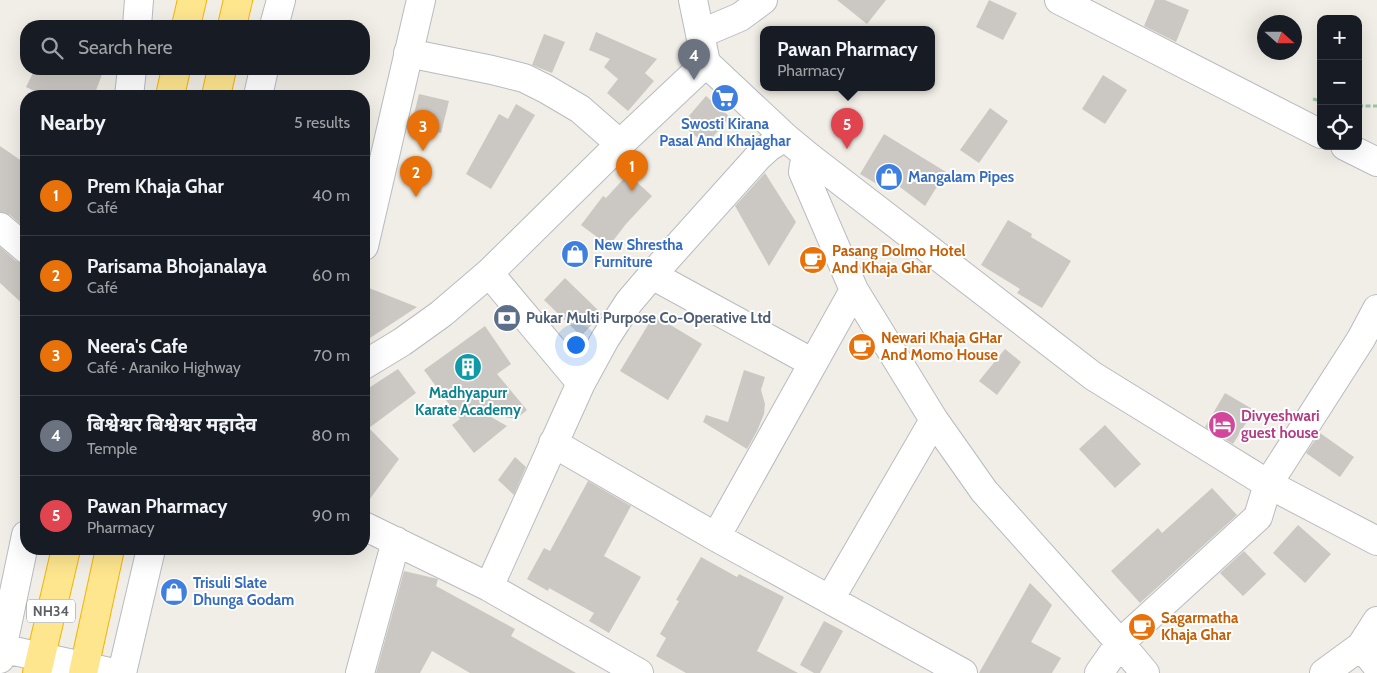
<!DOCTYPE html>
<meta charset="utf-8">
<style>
:root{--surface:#171b24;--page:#20242c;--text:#f1f3f6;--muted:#9ea1a6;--line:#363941;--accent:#ec4630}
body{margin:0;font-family:Cabin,"Noto Sans Devanagari",sans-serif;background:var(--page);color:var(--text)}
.controls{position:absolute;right:15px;top:15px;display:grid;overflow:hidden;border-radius:10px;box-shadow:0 5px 20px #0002}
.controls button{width:45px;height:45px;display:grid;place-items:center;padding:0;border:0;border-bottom:1px solid var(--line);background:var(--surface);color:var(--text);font:25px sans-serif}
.compass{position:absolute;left:1257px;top:15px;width:45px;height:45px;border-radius:50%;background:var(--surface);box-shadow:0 5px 20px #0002;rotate:111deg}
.you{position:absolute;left:575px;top:344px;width:18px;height:18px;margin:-12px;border:4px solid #fff;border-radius:50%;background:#1a73e8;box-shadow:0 0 0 8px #1a73e833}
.badge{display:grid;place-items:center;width:32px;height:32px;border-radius:50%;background:var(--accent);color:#fff;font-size:16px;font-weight:700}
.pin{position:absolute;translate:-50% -41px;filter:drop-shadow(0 1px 2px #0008)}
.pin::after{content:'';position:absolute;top:26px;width:18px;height:15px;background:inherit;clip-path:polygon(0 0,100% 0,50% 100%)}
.popup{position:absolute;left:760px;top:26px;width:175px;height:65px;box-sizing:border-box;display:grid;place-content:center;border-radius:10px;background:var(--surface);filter:drop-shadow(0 1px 4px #0005);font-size:16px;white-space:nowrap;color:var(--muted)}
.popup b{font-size:19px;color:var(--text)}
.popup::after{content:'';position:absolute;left:50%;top:100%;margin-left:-10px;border:10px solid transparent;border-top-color:var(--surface)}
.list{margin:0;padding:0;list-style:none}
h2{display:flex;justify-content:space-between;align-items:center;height:65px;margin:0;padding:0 20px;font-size:21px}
h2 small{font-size:16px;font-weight:400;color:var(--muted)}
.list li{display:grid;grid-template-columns:32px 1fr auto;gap:15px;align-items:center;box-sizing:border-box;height:80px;padding:0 20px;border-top:1px solid var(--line)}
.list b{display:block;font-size:19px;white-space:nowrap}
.list p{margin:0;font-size:16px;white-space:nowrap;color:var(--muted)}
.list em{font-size:16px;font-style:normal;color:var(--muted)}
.icon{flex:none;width:28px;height:28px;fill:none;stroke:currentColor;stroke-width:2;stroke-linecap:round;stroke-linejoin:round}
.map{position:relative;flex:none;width:1377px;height:673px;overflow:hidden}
.search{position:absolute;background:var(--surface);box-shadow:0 5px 20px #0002;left:20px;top:20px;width:350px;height:55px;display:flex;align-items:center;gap:12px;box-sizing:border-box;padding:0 18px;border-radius:20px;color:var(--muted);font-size:19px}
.panel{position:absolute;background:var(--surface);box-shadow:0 5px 20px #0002;left:20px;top:90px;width:350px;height:465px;border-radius:20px}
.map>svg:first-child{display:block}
</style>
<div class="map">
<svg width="1377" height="673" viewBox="0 0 1377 673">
<rect width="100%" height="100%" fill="#f0eee6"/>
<path fill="#cbc8c3" d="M837 0H886L867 24Z
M989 0 1017 13 1003 40 976 27Z
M1155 0H1165L1189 10 1176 42 1144 26Z
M596 32 657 59 645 73 654 81 628 111 607 93 618 79 604 67 610 59 589 50Z
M544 34 565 42 552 73 532 65Z
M35 69H104L94 96H45L26 87Z
M1103 75 1127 90 1105 124 1082 109Z
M419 94 449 101 441 133 411 126Z
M706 96 730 117 706 145 682 124Z
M516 104 535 115 491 189 466 174 499 114 508 119Z
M990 108 1008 121 979 163 960 150Z
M884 134 946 172 925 206 892 181 887 190 860 174Z
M0 146 26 164V229L10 215 0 212Z
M765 173 796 222 769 266 735 206Z
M628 174 652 196 626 224 609 246 581 225 603 196 606 198Z
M1008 220 1032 234 1031 237 1071 261 1042 308 1017 293 1020 289 981 265Z
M0 247 16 261 26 264V307L0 283Z
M565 278 602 314 581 336 544 300Z
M369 288 417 307 364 342V300Z
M654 315 702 344 668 400 620 371Z
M485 326 511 364 497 374 527 410 516 419 484 413 507 426 474 453 452 425 460 419 424 370Z
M1005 349 1021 362 997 395 979 381Z
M398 369 416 393 369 428 399 459 364 507V391Z
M744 370 765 377 761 390 765 404 764 414 757 431 747 449 703 422 706 415 728 422Z
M1225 393 1254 410 1233 444 1205 427Z
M1105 425 1141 464 1115 488 1079 449Z
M1320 433 1354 457 1340 477 1306 453Z
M515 457 526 467 514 495 498 480Z
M588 481 631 506 604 556 641 577 609 633 589 621 594 613 549 588 548 591 527 579 544 548 550 551Z
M1212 488 1237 515 1140 603 1111 571 1158 528 1162 533Z
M1298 525 1331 554 1305 583 1273 553Z
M1244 551 1266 574 1243 596 1220 573Z
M701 557 737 577 739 574 784 597 757 651 798 673H686L656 656 666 638 660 634 679 601 676 600Z
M404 571 438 579 436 586 515 629 511 636 576 673H470L432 651 420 673H376Z
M1030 583 1052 605 1031 642 1061 658 1052 673H979Z
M824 621 843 631 820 673H814L800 665Z"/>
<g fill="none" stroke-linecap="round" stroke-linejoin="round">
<g stroke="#b8bbc0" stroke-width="30">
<path id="minor" d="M693 0 706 63 785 137 808 156 1093 376 1268 484 1377 541
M1059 0 1321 134
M137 26 139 0
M274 26 281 0
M700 34 740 17 763 0
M408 53 492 70 524 78 546 89 580 109 620 144
M129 96 132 69
M258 96 264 69
M1345 146 1377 162
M808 156 804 165 803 172 854 290 934 420 984 491 1120 643 1145 673
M0 227 26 249
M364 246 421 0
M489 273 581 383
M652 275 758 157 769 147 785 137
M364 365 402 342 441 314 489 273 620 144 706 63
M553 443 716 537 963 673
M364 526 489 587 639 673
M716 537 854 290
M489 587 581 383 605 339 629 302 652 275 813 363
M830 599 934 420
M1361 646 1377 666
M0 648 114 673
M0 659 26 535
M122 673 151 549
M360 673 396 541
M1099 673 1120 643 1258 517 1268 484 1361 339 1377 309
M1324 673 1361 646 1377 621"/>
</g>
<g stroke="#f6b300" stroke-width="30">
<path id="highway" d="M186 26 192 0
M232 26 238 0
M170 96 176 69
M216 96 222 69
M37 673 66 549
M83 673 110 549"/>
</g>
<path stroke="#99c7a8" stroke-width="3" stroke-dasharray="5 2.5" stroke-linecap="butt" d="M1313 99 1321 101
M1358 106H1377"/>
<use href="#minor" stroke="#fff" stroke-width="28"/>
<use href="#highway" stroke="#fee68f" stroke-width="28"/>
</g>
<defs>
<g id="supermarket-disc" transform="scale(1.4375)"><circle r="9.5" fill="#3f7fe0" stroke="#fff"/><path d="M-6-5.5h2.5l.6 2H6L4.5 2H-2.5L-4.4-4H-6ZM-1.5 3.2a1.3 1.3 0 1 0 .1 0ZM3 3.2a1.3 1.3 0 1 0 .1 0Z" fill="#fff"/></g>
<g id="shop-disc" transform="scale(1.4375)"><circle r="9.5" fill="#3f7fe0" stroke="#fff"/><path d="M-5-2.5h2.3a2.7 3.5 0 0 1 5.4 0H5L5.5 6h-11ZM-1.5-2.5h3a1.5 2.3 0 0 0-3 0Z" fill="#fff"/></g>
<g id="cafe-disc" transform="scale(1.4375)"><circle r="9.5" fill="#e8710a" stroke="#fff"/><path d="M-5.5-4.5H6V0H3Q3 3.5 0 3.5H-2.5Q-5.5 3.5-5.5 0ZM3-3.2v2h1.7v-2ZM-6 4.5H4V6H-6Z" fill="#fff"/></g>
<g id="bank-disc" transform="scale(1.4375)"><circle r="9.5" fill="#5c6f8a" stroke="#fff"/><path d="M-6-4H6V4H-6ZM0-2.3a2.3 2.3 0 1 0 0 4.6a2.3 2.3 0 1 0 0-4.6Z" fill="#fff"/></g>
<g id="building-disc" transform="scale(1.4375)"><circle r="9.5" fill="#0f9aa8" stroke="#fff"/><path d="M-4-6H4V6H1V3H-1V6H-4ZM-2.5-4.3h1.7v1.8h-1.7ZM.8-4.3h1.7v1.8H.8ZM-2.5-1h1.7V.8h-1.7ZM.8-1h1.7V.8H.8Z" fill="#fff"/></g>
<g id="hotel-disc" transform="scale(1.4375)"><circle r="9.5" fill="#d1479c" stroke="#fff"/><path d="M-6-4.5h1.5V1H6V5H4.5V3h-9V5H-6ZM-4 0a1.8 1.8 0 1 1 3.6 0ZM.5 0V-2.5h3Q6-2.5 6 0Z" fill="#fff"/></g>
</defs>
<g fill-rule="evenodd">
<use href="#supermarket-disc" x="725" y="98"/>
<use href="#shop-disc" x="889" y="177"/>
<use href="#shop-disc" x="575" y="254"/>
<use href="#cafe-disc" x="813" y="260"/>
<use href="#bank-disc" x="507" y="318"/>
<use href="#cafe-disc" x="862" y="347"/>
<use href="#building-disc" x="468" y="367"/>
<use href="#hotel-disc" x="1222" y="425"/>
<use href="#shop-disc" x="174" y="592"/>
<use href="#cafe-disc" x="1142" y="627"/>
</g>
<g text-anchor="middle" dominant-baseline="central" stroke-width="4" stroke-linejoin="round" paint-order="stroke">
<rect fill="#fff" stroke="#8e9094" stroke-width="1" x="27" y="599.5" width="48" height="23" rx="4"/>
<g font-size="14" font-weight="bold" fill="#5d6166">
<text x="51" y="611">NH34</text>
</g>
<g font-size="15" font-weight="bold" fill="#366cbe" stroke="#fff" text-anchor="start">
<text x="725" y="124" text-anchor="middle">Swosti Kirana<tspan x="725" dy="17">Pasal And Khajaghar</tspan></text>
<text x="908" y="177">Mangalam Pipes</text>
<text x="594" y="245">New Shrestha<tspan x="594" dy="17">Furniture</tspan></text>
<text x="193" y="583">Trisuli Slate<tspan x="193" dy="17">Dhunga Godam</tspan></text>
</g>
<g font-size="15" font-weight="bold" fill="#c56008" stroke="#fff" text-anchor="start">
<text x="832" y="251">Pasang Dolmo Hotel<tspan x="832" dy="17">And Khaja Ghar</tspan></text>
<text x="881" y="338">Newari Khaja GHar<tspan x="881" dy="17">And Momo House</tspan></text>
<text x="1161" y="618">Sagarmatha<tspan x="1161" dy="17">Khaja Ghar</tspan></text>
</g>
<g font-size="15" font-weight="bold" fill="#4e5e75" stroke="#fff" text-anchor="start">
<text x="526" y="318">Pukar Multi Purpose Co-Operative Ltd</text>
</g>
<g font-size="15" font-weight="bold" fill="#0d838f" stroke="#fff">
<text x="468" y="393">Madhyapurr<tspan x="468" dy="17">Karate Academy</tspan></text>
</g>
<g font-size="15" font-weight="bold" fill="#b23c85" stroke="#fff" text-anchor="start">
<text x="1241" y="416">Divyeshwari<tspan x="1241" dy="17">guest house</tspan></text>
</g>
</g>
</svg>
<div class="controls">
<button>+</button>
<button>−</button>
<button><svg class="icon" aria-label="locate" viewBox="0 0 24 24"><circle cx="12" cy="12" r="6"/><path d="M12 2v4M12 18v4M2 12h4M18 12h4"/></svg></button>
</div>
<svg class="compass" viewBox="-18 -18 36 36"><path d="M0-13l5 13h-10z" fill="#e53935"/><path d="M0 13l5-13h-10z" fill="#9ea1a6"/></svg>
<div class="you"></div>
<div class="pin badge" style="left:632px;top:191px;background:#e8710a">1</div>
<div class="pin badge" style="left:416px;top:197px;background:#e8710a">2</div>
<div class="pin badge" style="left:423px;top:151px;background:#e8710a">3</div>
<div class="pin badge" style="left:694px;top:80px;background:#6b7280">4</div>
<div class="pin badge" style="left:847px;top:149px;background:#e0444e">5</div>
<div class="popup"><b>Pawan Pharmacy</b>Pharmacy</div>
<div class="search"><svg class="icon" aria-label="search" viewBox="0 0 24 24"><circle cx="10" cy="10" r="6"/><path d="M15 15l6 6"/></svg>Search here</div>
<section class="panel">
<h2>Nearby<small>5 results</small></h2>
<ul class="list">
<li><span class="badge" style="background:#e8710a">1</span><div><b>Prem Khaja Ghar</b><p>Café</p></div><em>40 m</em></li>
<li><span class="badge" style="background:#e8710a">2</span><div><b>Parisama Bhojanalaya</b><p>Café</p></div><em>60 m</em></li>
<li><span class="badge" style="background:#e8710a">3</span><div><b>Neera's Cafe</b><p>Café · Araniko Highway</p></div><em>70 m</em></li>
<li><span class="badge" style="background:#6b7280">4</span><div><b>बिश्वेश्वर बिश्वेश्वर महादेव</b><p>Temple</p></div><em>80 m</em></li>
<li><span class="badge" style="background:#e0444e">5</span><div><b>Pawan Pharmacy</b><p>Pharmacy</p></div><em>90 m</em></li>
</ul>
</section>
</div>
